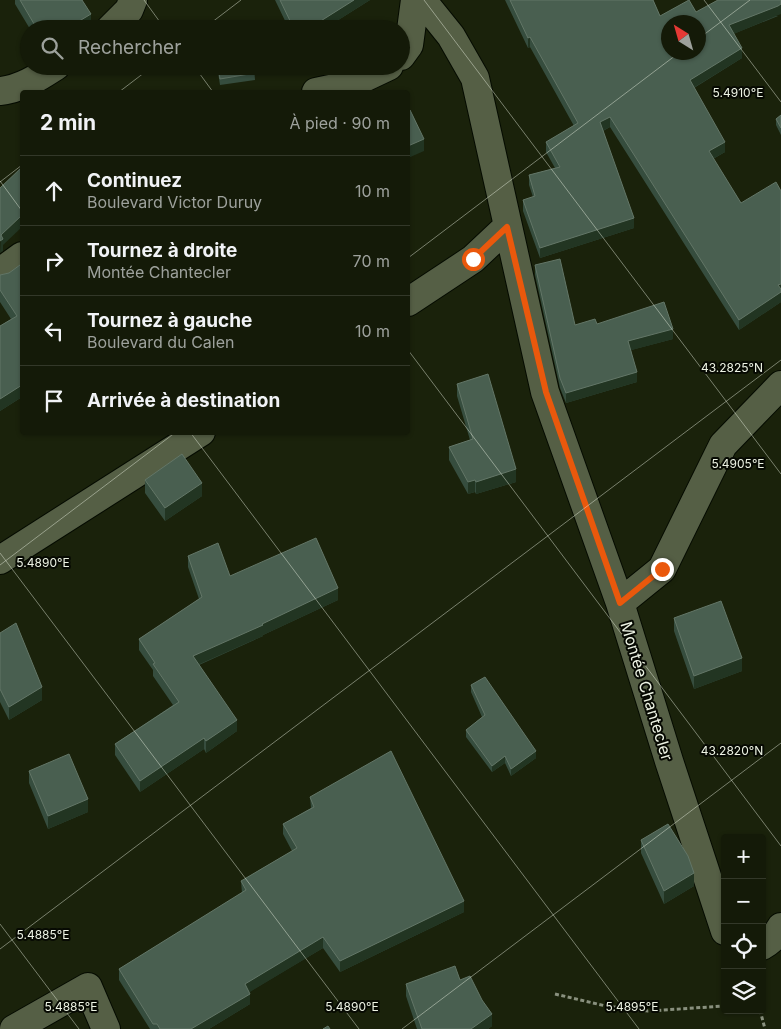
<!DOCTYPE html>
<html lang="fr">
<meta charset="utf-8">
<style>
:root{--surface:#141a08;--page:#212716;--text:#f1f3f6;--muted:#9da19c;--line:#333829}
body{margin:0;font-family:Inter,sans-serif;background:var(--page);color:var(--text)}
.controls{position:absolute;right:15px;bottom:15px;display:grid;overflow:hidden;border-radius:5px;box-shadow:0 1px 4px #0004}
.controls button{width:45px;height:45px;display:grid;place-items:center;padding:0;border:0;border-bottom:1px solid var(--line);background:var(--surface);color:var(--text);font:25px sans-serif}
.compass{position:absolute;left:661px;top:15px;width:45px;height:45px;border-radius:50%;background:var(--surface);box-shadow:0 1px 4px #0004;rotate:323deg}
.stop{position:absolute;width:15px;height:15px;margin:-11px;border:4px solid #ea580c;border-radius:50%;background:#fff}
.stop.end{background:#ea580c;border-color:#fff;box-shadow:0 1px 5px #0008}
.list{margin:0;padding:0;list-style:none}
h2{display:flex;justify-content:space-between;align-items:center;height:65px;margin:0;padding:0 20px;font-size:21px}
h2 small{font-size:16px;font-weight:400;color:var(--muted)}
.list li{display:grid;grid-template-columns:32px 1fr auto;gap:15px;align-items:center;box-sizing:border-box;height:70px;padding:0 20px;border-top:1px solid var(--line)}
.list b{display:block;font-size:19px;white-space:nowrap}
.list p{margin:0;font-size:16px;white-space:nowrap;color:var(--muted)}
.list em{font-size:16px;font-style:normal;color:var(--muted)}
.icon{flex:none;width:28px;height:28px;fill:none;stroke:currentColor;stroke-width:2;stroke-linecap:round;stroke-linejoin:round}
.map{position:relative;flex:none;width:781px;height:1029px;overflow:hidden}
.search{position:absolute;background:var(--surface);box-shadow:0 1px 4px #0004;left:20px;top:20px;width:390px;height:55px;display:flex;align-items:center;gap:12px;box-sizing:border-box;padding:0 18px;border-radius:28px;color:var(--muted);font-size:19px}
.panel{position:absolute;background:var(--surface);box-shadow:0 1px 4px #0004;left:20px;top:90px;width:390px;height:345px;border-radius:5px}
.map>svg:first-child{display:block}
</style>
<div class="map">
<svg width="781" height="1029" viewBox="0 0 781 1029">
<rect width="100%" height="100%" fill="#1a220b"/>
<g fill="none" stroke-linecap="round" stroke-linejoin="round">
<g stroke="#050b00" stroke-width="30">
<path id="street" d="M422 0 451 36 475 78 545 392 620 603 669 761 725 931
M110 29 129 10 133 0
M401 56 409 45 415 0
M0 91C21 89 39 77 56 66
M316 92 349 85 389 66
M0 272 22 256
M408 302 473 259 507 227
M0 560 201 432
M620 603 662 569 723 445 781 385
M762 946C771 941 776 936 781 927
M14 1029 88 987 106 1029"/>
</g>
<path stroke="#89907e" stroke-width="3" stroke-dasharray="4 2.5" stroke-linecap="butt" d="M555 994 606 1006 648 1011 725 1006
M760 1010 765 1029"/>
<use href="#street" stroke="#555f45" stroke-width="28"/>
</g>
<path fill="#364d3e" d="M15 0H82L91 25 85 29H30L15 4Z
M275 0H370L324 29H289Z
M505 0H653L660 16 696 12 778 16 733 34 742 58 694 88 725 152 713 159 741 203 781 191V302L739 330 610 127 603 131 634 228 540 258 523 211V200L533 197 529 185V175L555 168 546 152V142L574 126 530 47 528 48Z
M217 66H254L255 80 220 85Z
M781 115V135L776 125V119Z
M20 265 22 397 0 411V326L11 319 0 302V275L9 273Z
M535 265 575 325 597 324 673 339 631 350 637 382 566 403 560 388 535 275Z
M457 384 516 482 476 494 475 492 468 494 449 460V447L470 440 457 396Z
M145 480 202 496 165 521 145 493Z
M188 556 230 576 338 600 263 635V636L199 665 237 731 206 753 204 749 140 792 115 755V744L173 705 153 676V670L139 650V639L199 599 188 567Z
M674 618 742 671 694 689 674 631Z
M0 633 42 700 9 720 0 702Z
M471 685 536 758 511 776 505 763 492 772 466 737V730L482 717 471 692Z
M29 771 88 812 48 829 29 783Z
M310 797 464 912 340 972 323 948 249 992 250 1004 209 1029H150L119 980V969L242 893 241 881 292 851 283 834V824L311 808Z
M641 840 694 886 664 904 641 853Z
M460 980 482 1000 492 1026 488 1029H417L406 996V984Z"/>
<path fill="#223522" d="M354 0H370L324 29H308Z
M781 4V14L729 36V25Z
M91 14V25L85 29H66Z
M530 37V47L528 48V38Z
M742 48V58L690 90V80Z
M610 117V127L600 132V122Z
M424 139V151L408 158V146Z
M725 142V152L709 161V151Z
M22 215V227L3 245V251L0 253 1 235Z
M634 218V228L540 258V248Z
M781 284V302L739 330V320L778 285Z
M673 329V339L628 351V341Z
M637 372V382L566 403V393Z
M22 385V397L0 411V399Z
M516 469V482L476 494V482Z
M475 480V492L468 494V482Z
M202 483V496L165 521V508Z
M338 588V600L263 635V636L193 667V656Z
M742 658V671L694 689V676Z
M42 687V700L9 720V707Z
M237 720V731L206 753V741Z
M204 738V749L140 792V781Z
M536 751V758L511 776V769Z
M505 756V763L492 772V766Z
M88 799V812L48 829V816Z
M694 873V886L664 904V891Z
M464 901V912L340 972V961Z
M323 937V948L245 995V984Z
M250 994V1004L209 1029H191Z
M492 1014V1026L488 1029H471Z"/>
<path fill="#495f50" stroke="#637667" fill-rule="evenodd" d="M20 0H82L91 14 66 29H37Z
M280 0H354L308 29H294Z
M510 0H653L660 16 689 0 696 12 718 0H781V4L778 6 729 25 742 48 690 80 725 142 709 151 741 203 776 182 781 191V284L778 285 781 289V292L739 320 610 117 600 122 634 218 540 248 523 200 535 196 529 175 560 167 546 142 578 123 530 37 528 38ZM668 22H698V52H668Z
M218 66H254L255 73 220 79Z
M410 110 424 139 408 146V111Z
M781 115V128L776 119Z
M22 167V215L1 235 3 239 0 241V188Z
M560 259 575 325 595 319 597 324 664 302 673 329 628 341 637 372 566 393 560 378 535 265Z
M20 265 22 270V385L0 399V326L17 316 0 290V275L9 273Z
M488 374 516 469 476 482 475 480 468 482 449 447 473 439 457 384Z
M182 454 202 483 165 508 145 480Z
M316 538 338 588 262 624 263 625 193 656 237 720 206 741 204 738 140 781 115 744 179 702 153 664 155 663 139 639 202 597 188 556 218 543 230 576Z
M721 601 742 658 694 676 674 618Z
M16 623 42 687 9 707 0 689V633Z
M485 677 536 751 511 769 505 756 492 766 466 730 485 715 471 685Z
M391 751 464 901 340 961 323 937 245 984 250 994 191 1029H160L157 1024H153L119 969 246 890 241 881 297 848 283 824 314 807 310 797Z
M69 754 88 799 48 816 29 771Z
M668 824 688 856 694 873 664 891 641 840Z
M455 966 460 980 470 976 482 1000 492 1014 471 1029H422L406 984Z
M328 1026 330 1029H323Z"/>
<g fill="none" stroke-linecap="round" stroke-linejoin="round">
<path stroke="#ea580c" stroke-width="6" d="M473 259 507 227 546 392 620 603 662 569"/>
</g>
<path fill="none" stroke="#edf3e4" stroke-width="1" stroke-opacity="0.45" d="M144 0 165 29M424 0 781 474M704 0 781 102M203 29 241 0M698 39 750 0M194 66 213 92M119 92 153 66M0 181 22 211M0 182 22 165M408 258 680 52M408 350 781 846M190 432 639 1029M0 553 359 1029M0 565 176 432M0 924 79 1029M0 949 781 360M402 1029 781 743"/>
<g text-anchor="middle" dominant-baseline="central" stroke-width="4" stroke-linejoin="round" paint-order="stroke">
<g font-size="16" fill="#edf3e4" stroke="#070a03">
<text transform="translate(647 691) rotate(73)">Montée Chantecler</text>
</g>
</g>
<g font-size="12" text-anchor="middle" fill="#edf3e4" stroke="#070a03" stroke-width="4" stroke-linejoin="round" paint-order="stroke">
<text x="738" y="97">5.4910°E</text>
<text x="732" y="372">43.2825°N</text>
<text x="738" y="468">5.4905°E</text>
<text x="43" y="567">5.4890°E</text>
<text x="732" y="755">43.2820°N</text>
<text x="43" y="939">5.4885°E</text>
<text x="71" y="1011">5.4885°E</text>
<text x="352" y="1011">5.4890°E</text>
<text x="632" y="1011">5.4895°E</text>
</g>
</svg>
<div class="controls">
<button>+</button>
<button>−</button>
<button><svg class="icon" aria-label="locate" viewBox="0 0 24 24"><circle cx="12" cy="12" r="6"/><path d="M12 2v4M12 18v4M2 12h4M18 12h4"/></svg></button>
<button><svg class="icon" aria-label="layers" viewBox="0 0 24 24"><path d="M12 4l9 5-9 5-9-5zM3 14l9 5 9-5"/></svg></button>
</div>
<svg class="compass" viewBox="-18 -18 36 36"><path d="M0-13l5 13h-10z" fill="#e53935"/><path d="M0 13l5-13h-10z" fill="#9da19c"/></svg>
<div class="stop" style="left:473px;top:259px"></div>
<div class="stop end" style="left:662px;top:569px"></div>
<div class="search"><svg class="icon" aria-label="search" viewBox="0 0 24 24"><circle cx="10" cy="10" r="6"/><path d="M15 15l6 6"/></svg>Rechercher</div>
<section class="panel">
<h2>2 min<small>À pied · 90 m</small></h2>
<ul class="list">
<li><svg class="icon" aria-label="ahead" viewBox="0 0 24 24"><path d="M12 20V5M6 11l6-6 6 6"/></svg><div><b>Continuez</b><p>Boulevard Victor Duruy</p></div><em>10 m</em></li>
<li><svg class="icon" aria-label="right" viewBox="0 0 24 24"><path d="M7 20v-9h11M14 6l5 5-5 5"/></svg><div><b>Tournez à droite</b><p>Montée Chantecler</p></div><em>70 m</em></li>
<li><svg class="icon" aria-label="left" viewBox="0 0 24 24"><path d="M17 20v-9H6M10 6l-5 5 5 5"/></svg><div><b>Tournez à gauche</b><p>Boulevard du Calen</p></div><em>10 m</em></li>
<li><svg class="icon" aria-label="arrive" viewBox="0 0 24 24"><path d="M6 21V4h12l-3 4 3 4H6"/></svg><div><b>Arrivée à destination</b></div></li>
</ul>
</section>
</div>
